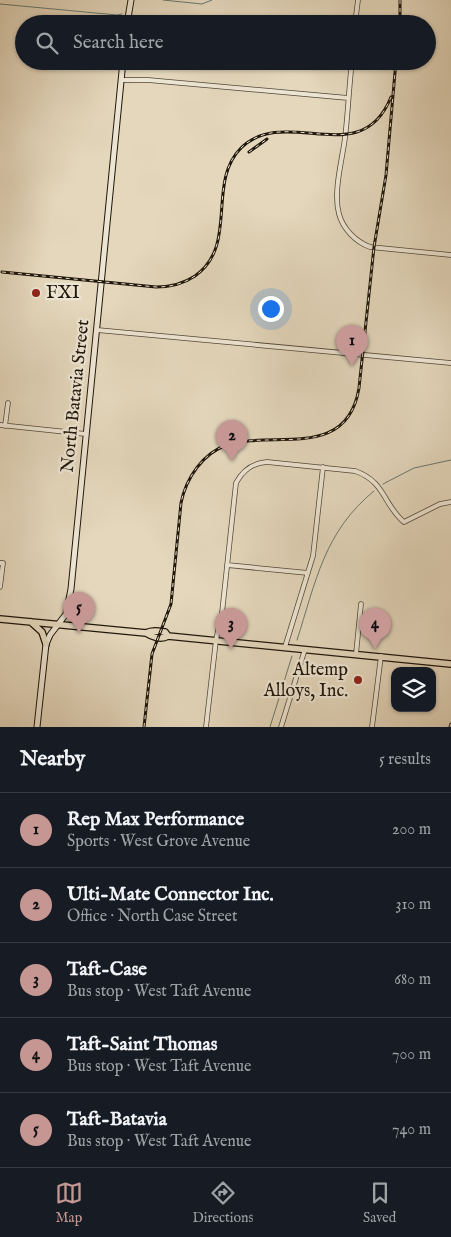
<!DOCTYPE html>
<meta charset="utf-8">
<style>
:root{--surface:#171b24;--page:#20242c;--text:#f1f3f6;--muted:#9ea1a6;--line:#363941;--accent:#c59692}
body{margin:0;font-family:"IM FELL English",serif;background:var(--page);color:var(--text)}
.controls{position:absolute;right:15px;bottom:15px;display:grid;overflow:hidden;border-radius:10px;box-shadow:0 1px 4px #0004}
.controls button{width:45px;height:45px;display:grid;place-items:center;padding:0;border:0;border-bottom:1px solid var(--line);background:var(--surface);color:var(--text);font:25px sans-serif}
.you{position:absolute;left:270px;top:308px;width:18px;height:18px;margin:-12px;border:4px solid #fff;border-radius:50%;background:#1a73e8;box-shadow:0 0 0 8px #1a73e833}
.badge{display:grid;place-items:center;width:32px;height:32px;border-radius:50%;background:var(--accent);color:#111;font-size:16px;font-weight:700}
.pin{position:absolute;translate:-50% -41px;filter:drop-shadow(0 1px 2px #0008)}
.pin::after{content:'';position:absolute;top:26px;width:18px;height:15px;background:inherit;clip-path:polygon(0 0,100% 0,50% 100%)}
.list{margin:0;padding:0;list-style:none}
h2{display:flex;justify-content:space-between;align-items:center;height:65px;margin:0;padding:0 20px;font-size:21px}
h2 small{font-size:16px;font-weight:400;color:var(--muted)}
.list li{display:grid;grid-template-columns:32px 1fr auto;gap:15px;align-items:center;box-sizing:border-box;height:75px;padding:0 20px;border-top:1px solid var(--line)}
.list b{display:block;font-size:19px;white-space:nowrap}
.list p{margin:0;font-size:16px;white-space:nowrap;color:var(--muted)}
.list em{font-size:16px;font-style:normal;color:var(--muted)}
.icon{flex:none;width:28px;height:28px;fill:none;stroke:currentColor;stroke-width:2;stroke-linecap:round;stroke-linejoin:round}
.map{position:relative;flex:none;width:451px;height:727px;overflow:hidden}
.search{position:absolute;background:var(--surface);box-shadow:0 1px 4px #0004;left:15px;right:15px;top:15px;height:55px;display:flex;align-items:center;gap:12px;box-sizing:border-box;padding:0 18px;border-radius:28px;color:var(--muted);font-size:19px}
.sheet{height:440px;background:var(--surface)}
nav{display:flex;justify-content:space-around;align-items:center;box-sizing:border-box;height:70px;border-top:1px solid var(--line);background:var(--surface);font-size:14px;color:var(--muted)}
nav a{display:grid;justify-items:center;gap:2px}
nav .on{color:var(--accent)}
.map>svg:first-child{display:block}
</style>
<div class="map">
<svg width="451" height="727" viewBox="0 0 451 727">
<rect width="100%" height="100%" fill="#e4d7bc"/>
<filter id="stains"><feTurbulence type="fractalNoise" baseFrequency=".004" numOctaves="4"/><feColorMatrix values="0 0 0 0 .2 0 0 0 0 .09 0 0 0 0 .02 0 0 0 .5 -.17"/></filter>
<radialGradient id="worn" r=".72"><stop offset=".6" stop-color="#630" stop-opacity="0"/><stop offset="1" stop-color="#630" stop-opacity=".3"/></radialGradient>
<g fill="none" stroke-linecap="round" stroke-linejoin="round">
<path stroke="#667870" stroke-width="1" d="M163 0 202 4 212 0
M0 4 117 15 122 14
M383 484 414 468 451 460
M297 640C316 581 324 532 374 491
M270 727 292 656"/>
<g stroke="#514738" stroke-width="5.5">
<path id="street" d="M355 24 358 0
M311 61 322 62
M352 61C349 87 348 113 345 138 342 161 333 192 339 214 343 229 356 242 370 247L451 255
M121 80H148L348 98
M97 330 451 363
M0 425 86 434
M5 426 8 403
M0 563H3L0 587
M227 565 308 573
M285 647 313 556 323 467
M356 654 361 604
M206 727 216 640 222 613 236 483C243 470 252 463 267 462L355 471C385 481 384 506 404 522L440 504 451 502
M281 727 305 649
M372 727 381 656"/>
</g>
<g stroke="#20170c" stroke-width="7">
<path id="secondary" d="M127 24 131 0
M37 727 46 644 50 635 66 614 71 589 123 61"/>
</g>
<g stroke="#20170c" stroke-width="8">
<path id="primary" d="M67 610 79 626
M0 619 146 633C152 630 158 631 165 632L168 636
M31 622 42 632 46 644
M146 633C152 637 161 640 168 636L451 664"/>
</g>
<use href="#street" stroke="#ede5d3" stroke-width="4"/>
<use href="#secondary" stroke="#ede5d3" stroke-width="5"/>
<use href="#primary" stroke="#e4d7bc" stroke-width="5.5"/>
<g stroke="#20170c" stroke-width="3">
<path id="rail" d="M400 0V24
M249 152 267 139
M2 272 156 287C170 287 183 284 195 276 239 245 206 183 241 148 286 104 361 172 391 97
M144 727 152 654 171 604 181 503C186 478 203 453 227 445 274 430 347 461 359 388L374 247 386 175 396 61
M450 727 451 724"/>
</g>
<use href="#rail" stroke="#ede5d3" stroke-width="1" stroke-dasharray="4" stroke-linecap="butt"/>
</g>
<g fill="#8f2418" stroke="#ede5d3" stroke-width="2">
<circle cx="36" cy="293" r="5"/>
<circle cx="358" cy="680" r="5"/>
</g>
<g text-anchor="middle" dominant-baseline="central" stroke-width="4.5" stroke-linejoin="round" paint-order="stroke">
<g font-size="18" fill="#20170c" stroke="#ede5d3" text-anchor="start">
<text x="46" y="293">FXI</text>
<text x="348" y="670" text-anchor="end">Altemp<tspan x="348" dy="21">Alloys, Inc.</tspan></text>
</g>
<g font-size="18" fill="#20170c" stroke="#ede5d3">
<text transform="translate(76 396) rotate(-84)">North Batavia Street</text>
</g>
</g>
<rect width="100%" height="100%" filter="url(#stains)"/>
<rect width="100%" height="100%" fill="url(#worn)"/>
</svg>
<div class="controls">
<button><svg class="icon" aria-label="layers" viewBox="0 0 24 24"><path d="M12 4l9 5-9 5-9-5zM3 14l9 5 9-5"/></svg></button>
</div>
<div class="you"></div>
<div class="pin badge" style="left:352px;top:366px">1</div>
<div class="pin badge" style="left:232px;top:461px">2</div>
<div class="pin badge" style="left:231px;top:649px">3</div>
<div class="pin badge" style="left:375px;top:649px">4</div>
<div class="pin badge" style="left:79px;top:633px">5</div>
<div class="search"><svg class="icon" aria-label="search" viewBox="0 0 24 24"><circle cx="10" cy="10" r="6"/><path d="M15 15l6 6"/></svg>Search here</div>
</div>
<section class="sheet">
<h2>Nearby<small>5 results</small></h2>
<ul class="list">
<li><span class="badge">1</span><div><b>Rep Max Performance</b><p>Sports · West Grove Avenue</p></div><em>200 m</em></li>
<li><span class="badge">2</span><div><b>Ulti-Mate Connector Inc.</b><p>Office · North Case Street</p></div><em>310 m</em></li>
<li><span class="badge">3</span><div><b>Taft-Case</b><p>Bus stop · West Taft Avenue</p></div><em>680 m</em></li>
<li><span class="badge">4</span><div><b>Taft-Saint Thomas</b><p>Bus stop · West Taft Avenue</p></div><em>700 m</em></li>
<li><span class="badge">5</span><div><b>Taft-Batavia</b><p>Bus stop · West Taft Avenue</p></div><em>740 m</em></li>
</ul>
</section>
<nav>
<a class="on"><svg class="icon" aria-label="map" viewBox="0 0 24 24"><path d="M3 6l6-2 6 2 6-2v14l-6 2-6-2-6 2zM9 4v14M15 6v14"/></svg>Map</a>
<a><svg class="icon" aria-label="directions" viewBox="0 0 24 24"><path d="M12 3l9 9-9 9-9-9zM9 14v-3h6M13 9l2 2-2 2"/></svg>Directions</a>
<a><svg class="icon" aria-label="saved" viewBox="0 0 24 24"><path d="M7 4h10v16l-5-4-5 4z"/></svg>Saved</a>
</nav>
